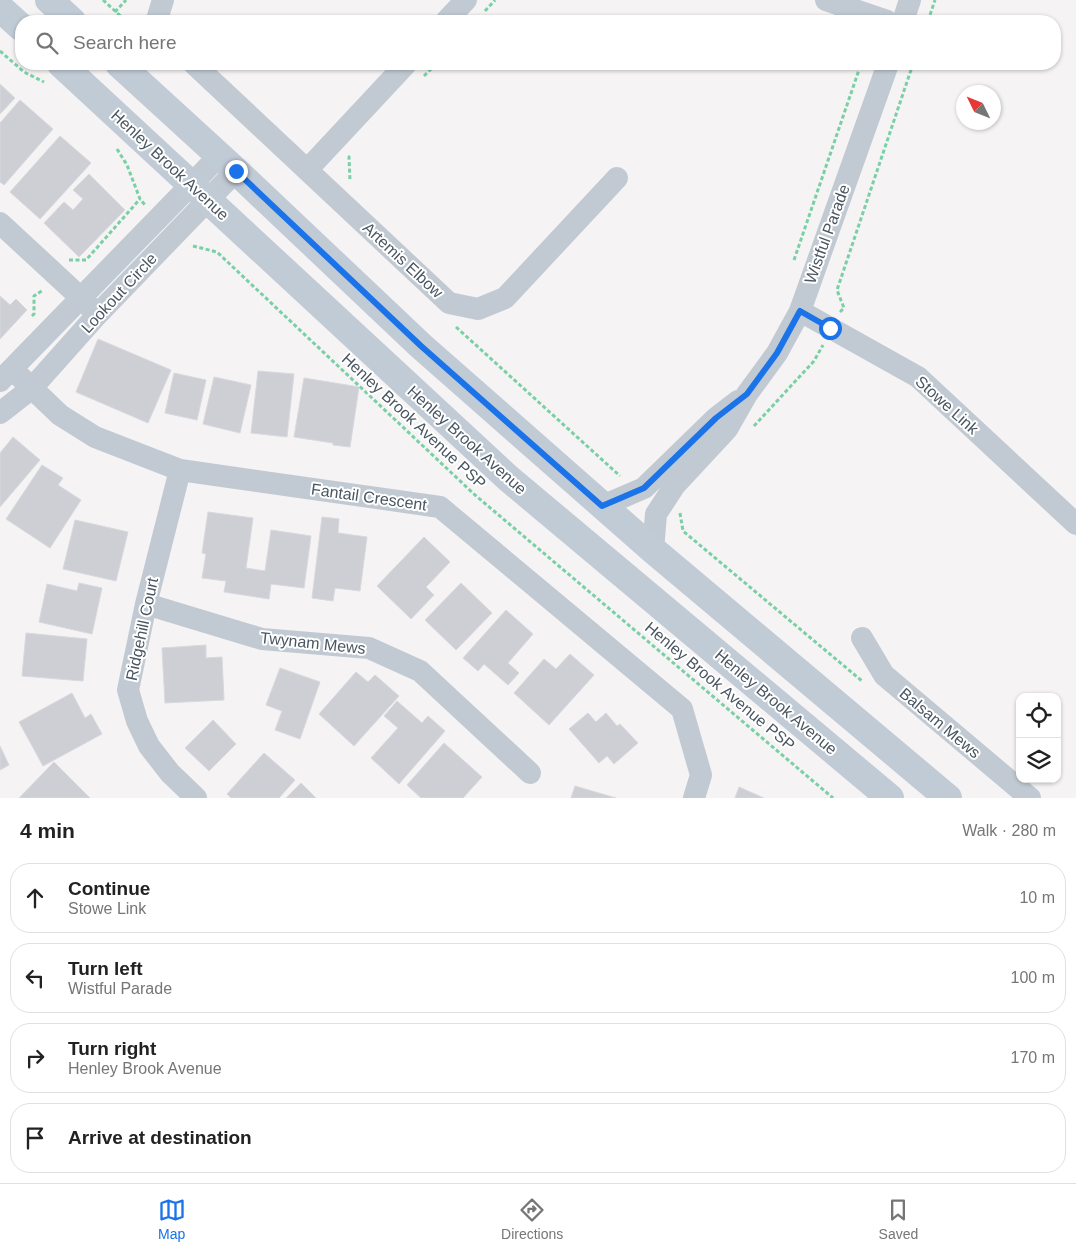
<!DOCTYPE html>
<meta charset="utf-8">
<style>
:root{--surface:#fff;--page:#f6f6f6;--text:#222;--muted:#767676;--line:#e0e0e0;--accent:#1a73e8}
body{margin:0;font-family:Arial,sans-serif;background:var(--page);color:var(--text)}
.controls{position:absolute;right:15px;bottom:15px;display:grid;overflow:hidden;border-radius:10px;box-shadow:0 1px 4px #0004}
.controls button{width:45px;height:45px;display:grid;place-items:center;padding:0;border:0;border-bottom:1px solid var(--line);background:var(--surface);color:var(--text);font:25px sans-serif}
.compass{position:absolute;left:956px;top:85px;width:45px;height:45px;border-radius:50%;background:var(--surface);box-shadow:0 1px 4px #0004;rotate:313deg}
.stop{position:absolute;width:15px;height:15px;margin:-11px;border:4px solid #1a73e8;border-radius:50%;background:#fff}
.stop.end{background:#1a73e8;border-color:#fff;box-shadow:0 1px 5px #0008}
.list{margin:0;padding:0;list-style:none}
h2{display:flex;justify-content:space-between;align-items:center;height:65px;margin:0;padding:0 20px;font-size:21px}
h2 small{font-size:16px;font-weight:400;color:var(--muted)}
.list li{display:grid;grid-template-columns:32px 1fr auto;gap:15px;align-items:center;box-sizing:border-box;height:70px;margin:0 10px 10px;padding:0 10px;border:1px solid var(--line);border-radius:20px}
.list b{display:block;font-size:19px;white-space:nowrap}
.list p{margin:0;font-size:16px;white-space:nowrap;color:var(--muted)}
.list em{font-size:16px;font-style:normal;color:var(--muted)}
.icon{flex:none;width:28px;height:28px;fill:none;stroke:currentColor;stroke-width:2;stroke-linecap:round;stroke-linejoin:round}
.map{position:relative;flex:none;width:1076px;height:798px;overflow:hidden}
.search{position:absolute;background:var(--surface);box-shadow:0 1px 4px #0004;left:15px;right:15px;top:15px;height:55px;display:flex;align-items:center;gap:12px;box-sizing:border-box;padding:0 18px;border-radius:20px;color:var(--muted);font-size:19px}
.sheet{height:385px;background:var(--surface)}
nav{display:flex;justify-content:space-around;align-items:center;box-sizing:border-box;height:70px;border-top:1px solid var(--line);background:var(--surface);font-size:14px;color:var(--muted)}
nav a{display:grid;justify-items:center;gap:2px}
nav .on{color:var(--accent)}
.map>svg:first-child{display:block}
</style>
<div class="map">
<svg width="1076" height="798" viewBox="0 0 1076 798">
<rect width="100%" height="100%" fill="#f5f3f3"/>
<path fill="#cdcfd5" stroke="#d7d9de" d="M0 84 15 98 0 114Z
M20 100 53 129 4 185 0 182V123Z
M60 136 91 163 40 219 10 192Z
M89 174 125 210 79 257 44 223 64 202 73 210 83 199 73 190Z
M0 296 10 305 16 299 27 310 0 339Z
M98 339 171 370 148 423 76 392Z
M258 371 294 374 287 437 251 433Z
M174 373 206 380 197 420 165 413Z
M214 377 251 385 240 433 203 424Z
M304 378 359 387 350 447 333 445V443L294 437Z
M13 437 40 460 0 507V453Z
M42 465 63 478 58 485 81 500 50 548 6 519Z
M208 512 253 518 246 568 265 571 271 530 311 536 304 588 271 584 269 599 224 592 226 581 202 578 206 554 202 553Z
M322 517 339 519 338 533 367 537 360 591 335 588 333 601 312 598Z
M75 520 128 532 116 581 63 569Z
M424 537 450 562 426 587 434 595 411 619 377 586Z
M79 583 102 588 92 634 39 622 47 584 77 591Z
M461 583 492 613 456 650 425 620Z
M506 610 533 634 508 663 519 673 508 685 484 664 478 671 463 658Z
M26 633 87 639 83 681 22 676Z
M206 645V658L222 657 224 700 165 703 162 648Z
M570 654 594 675 549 725 514 693 544 659 556 669Z
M280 668 320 682 300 739 275 730 282 711 266 705Z
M356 672 368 682 375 675 399 696 354 746 319 714Z
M72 693 85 718 91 714 102 734 43 766 19 722Z
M397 701 422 723 428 716 445 731 399 784 371 758 398 728 384 716Z
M588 713 596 722 606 713 617 726 620 724 638 743 614 764 607 756 599 763 569 729Z
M213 720 236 744 209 771 185 748Z
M444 743 482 777 463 798H421L407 785Z
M0 746 9 765 0 770Z
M264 753 295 780 279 798H231L227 794Z
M54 762 90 798H19Z
M301 783 316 798H286Z
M575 786 616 798H571Z
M739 787 764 798H735Z"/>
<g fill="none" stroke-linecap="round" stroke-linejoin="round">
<path stroke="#7ad0a6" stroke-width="3" stroke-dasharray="4 2.5" stroke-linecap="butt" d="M103 0 126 21
M485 11 495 0
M115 12 126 0
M928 21 935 0
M0 51 24 72 44 82
M424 76 436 64
M117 149 127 165 140 199 145 205
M350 156 349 157 350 181
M193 246 217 252 475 495 833 798
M69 260H86L140 199
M794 260 861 64
M840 312 844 308 837 290 913 64
M32 316 34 314V296L43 290
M456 327 620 476
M754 426 814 361 823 345
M680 513 683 531 862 681"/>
<path stroke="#c1cad2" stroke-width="22" d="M826 0 887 21
M161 21 158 16 163 0
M446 21 466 0
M903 21 910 0
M194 64 449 303 478 309 505 298 617 178
M307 170 406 64
M0 223 81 298 92 309
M800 311 918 377 1076 524
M12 369 60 415 95 437 180 470 440 507 682 709 701 775 694 798
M0 381 219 156
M0 413 32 388 97 315 236 171
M180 470 146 604 128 690 137 721 149 746 170 773 196 798
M602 506 644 488 716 418 738 401
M653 550 656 514 675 485 727 429 747 394 777 353 800 311 888 64
M146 604 262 639 369 648 420 671 530 773
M862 638 884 675 1030 798"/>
<path stroke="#c1cbd6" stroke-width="28" d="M49 0 72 21
M0 8 21 27
M61 64 508 478 890 798
M119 64 236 171 421 346 653 550 948 798"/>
</g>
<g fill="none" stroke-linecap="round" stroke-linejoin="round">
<path stroke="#1a73e8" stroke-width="6" d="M236 171 421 346 602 506 644 488 716 418 747 394 777 353 800 311 830 328"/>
</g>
<g text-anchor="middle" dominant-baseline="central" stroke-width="4" stroke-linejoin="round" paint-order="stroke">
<g font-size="16" fill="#4a5661" stroke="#fff">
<text transform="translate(170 165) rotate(43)">Henley Brook Avenue</text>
<text transform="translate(827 234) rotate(-70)">Wistful Parade</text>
<text transform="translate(403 260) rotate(43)">Artemis Elbow</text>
<text transform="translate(119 293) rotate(-47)">Lookout Circle</text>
<text transform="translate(947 405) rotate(42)">Stowe Link</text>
<text transform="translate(414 421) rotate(43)">Henley Brook Avenue PSP</text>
<text transform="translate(467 440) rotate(42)">Henley Brook Avenue</text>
<text transform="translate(369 497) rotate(8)">Fantail Crescent</text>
<text transform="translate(142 629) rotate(-78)">Ridgehill Court</text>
<text transform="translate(313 643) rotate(6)">Twynam Mews</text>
<text transform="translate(720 686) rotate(40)">Henley Brook Avenue PSP</text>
<text transform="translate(776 702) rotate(40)">Henley Brook Avenue</text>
<text transform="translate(940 723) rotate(40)">Balsam Mews</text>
</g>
</g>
</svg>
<div class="controls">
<button><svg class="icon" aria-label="locate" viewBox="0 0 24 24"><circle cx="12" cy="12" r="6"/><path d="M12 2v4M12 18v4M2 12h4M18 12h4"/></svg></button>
<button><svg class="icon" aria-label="layers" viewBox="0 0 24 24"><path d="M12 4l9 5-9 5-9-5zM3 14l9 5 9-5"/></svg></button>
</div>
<svg class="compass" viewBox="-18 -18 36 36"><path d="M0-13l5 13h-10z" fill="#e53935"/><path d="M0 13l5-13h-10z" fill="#767676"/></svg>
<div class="stop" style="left:830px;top:328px"></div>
<div class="stop end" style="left:236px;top:171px"></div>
<div class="search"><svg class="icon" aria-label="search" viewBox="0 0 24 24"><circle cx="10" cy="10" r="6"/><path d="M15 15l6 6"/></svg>Search here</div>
</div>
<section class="sheet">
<h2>4 min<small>Walk · 280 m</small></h2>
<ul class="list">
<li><svg class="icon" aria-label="ahead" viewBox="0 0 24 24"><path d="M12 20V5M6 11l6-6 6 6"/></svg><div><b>Continue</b><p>Stowe Link</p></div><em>10 m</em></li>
<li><svg class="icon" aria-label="left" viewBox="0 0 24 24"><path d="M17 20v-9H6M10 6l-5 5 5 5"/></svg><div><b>Turn left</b><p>Wistful Parade</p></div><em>100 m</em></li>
<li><svg class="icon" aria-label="right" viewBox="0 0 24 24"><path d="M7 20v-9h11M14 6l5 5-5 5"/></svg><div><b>Turn right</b><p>Henley Brook Avenue</p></div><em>170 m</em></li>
<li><svg class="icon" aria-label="arrive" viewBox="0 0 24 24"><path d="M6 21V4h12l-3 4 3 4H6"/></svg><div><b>Arrive at destination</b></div></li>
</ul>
</section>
<nav>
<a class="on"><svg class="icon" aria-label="map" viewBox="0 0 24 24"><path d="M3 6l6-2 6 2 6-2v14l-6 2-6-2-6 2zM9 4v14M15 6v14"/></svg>Map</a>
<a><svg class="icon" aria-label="directions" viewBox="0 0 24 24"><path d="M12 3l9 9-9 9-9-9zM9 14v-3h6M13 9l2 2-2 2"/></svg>Directions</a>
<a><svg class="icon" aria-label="saved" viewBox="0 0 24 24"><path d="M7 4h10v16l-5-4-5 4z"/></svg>Saved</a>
</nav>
